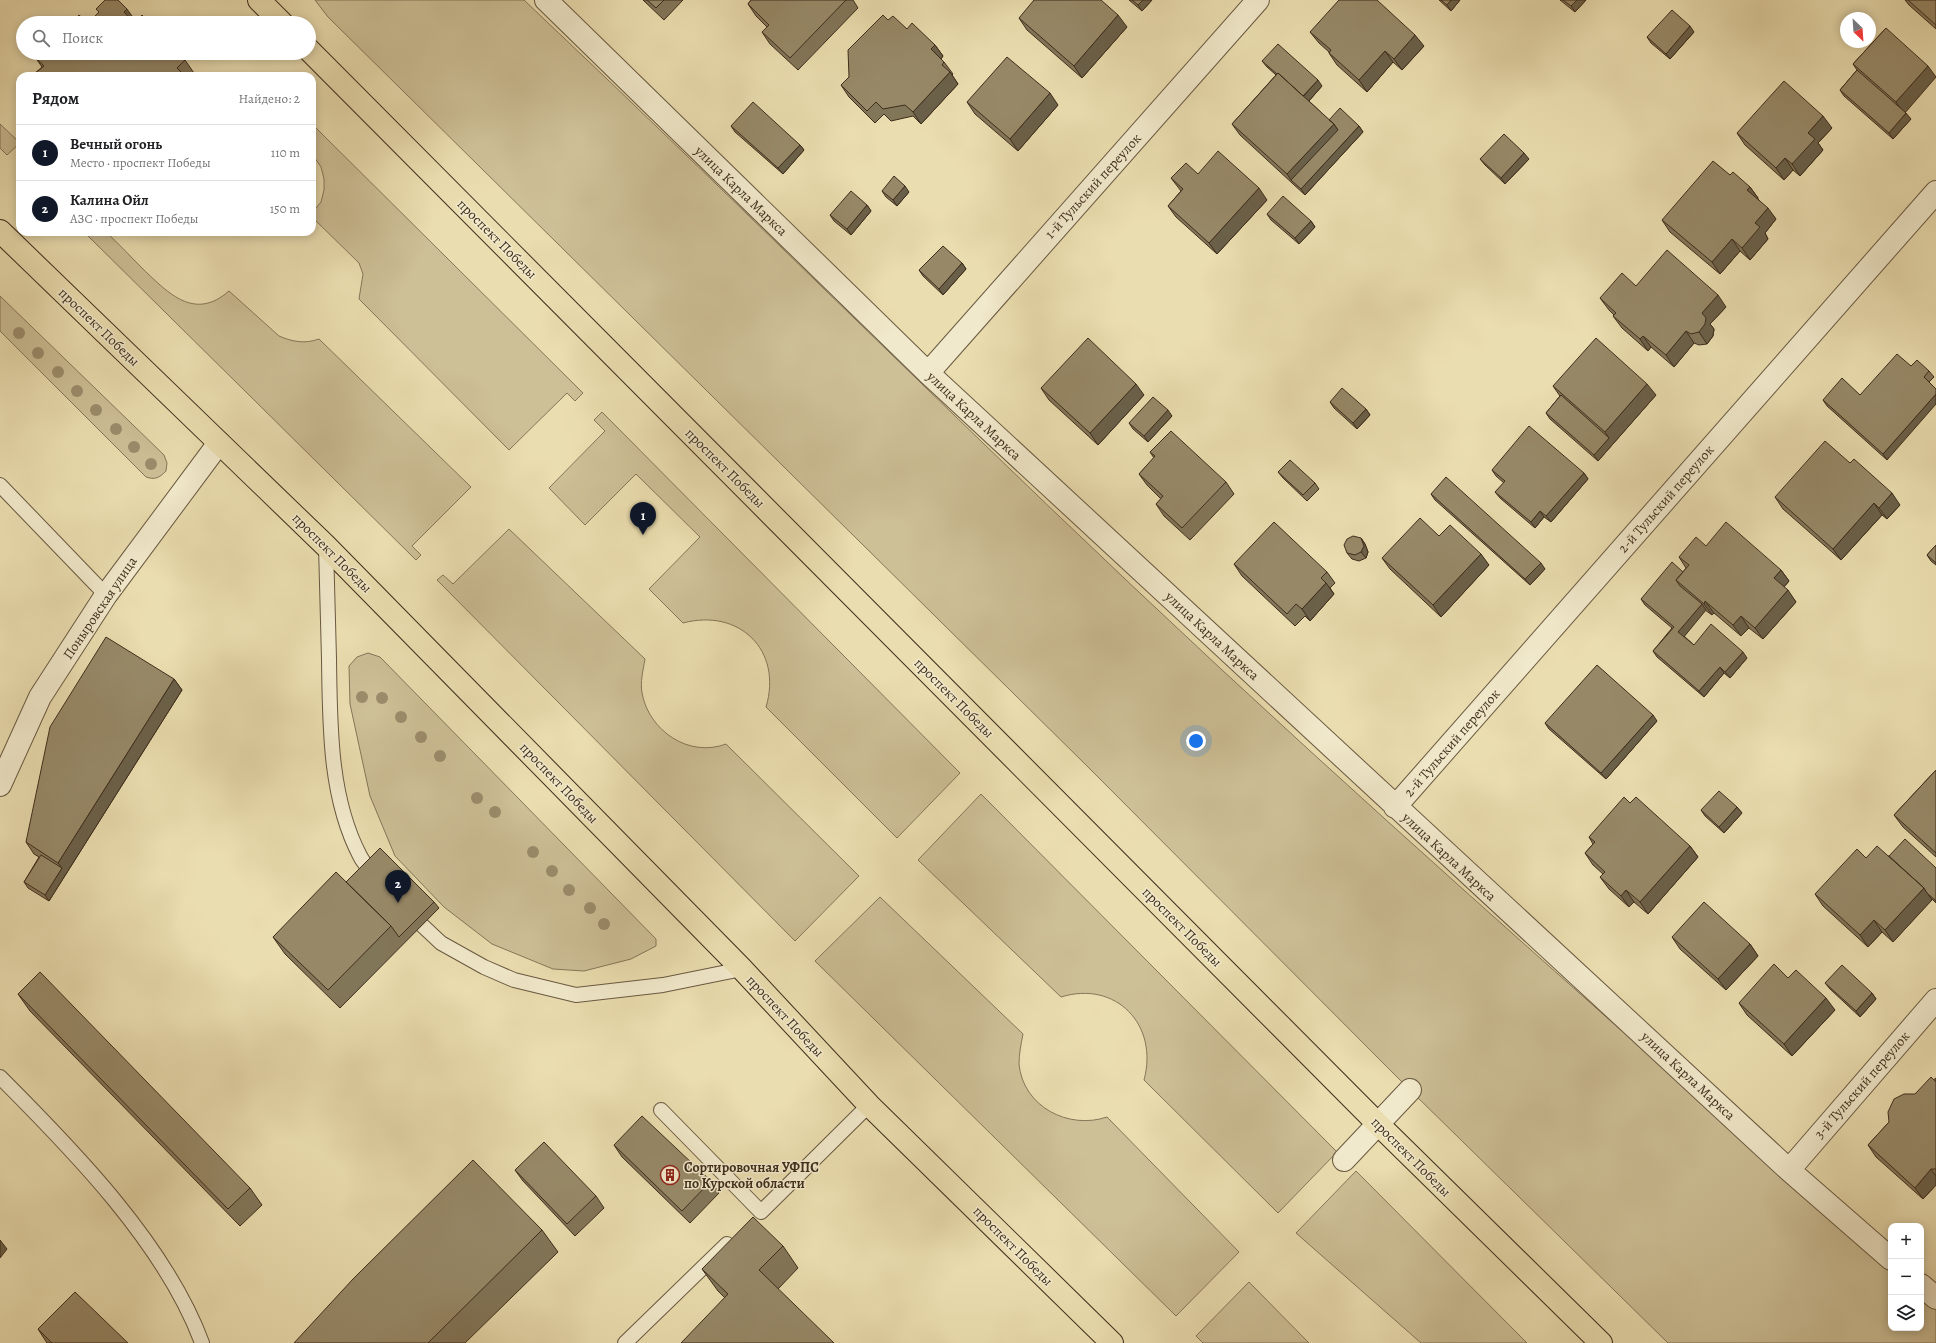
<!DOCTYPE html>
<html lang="ru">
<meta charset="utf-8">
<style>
:root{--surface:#fff;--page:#f2f2f2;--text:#202124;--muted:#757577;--line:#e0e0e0;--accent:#111827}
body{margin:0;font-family:Alegreya,serif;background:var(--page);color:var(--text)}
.controls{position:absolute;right:12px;bottom:12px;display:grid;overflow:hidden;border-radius:8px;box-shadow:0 2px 10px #0003}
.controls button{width:36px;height:36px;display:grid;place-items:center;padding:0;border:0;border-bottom:1px solid var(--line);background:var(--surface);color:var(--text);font:20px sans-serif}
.compass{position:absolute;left:1840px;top:12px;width:36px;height:36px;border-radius:50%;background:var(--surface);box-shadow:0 2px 10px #0003;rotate:155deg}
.you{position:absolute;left:1196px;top:741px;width:14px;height:14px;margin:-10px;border:3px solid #fff;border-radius:50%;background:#1a73e8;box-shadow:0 0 0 6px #1a73e833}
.badge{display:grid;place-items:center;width:26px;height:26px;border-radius:50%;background:var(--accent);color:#fff;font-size:13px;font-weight:700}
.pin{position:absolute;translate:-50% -33px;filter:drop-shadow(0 1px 2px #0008)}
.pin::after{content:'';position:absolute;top:21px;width:14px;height:12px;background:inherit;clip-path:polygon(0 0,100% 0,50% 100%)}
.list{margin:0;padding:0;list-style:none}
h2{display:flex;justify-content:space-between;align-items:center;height:52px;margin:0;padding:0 16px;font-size:17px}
h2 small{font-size:13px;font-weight:400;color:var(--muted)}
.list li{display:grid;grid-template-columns:26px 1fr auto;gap:12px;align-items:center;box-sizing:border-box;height:56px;padding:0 16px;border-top:1px solid var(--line)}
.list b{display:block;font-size:15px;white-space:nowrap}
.list p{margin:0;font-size:13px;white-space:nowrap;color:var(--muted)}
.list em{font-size:13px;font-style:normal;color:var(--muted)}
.icon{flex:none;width:22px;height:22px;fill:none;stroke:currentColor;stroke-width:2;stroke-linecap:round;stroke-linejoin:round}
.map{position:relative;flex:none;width:1936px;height:1343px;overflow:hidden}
.search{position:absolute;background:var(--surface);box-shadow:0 2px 10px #0003;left:16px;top:16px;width:300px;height:44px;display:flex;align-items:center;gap:10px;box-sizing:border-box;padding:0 14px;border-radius:22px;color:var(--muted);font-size:15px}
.panel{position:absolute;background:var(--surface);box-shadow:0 2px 10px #0003;left:16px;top:72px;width:300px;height:164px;border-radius:12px}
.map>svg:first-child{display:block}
</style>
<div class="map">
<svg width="1936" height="1343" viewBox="0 0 1936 1343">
<rect width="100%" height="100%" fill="#eaddaf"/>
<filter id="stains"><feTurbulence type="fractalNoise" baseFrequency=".005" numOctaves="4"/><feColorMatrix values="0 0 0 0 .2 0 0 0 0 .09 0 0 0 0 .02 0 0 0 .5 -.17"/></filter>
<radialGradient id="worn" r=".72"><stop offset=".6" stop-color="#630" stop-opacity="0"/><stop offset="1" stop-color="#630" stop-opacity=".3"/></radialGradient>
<path fill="#cdbf96" stroke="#867659" d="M315 0H524C758 221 985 450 1221 669 1441 873 1667 1070 1891 1270V1328H1921V1296L1936 1310V1343H1668L1410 1090 1088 767 328 17Z
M0 124 20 143 7 155 0 148Z
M312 124 583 393 575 401 567 393 509 450 359 299 363 274 359 263 312 217V213L321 202 324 190V179L321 167 312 154Z
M84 232H106C119 244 131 257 143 269 169 294 195 321 229 291L279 336C293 342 305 344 319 339L471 487 412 546 421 555 416 560Z
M0 296 164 455 167 463 166 471C159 478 155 480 146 477L0 331Z
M602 412 960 773 897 838 766 707C783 650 739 608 683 623L649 589 700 537 636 474 585 525 549 488 605 431 594 420Z
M509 529 645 659C643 671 640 682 642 693 649 731 689 758 726 744L859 876 795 941 437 580 443 575 453 584Z
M368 653 380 657 656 939V946L631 959 584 971 553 969 492 944 444 907 395 856 370 796 350 704 349 666 357 657Z
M981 794 1337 1152 1278 1213 1144 1080C1159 1025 1116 980 1061 997L918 860Z
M880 897 1023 1034C1021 1044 1019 1054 1019 1064 1023 1107 1069 1130 1107 1117L1239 1252 1176 1316 815 961Z
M1356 1171 1527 1343H1421L1296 1233Z
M1249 1282 1309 1343H1203L1196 1336Z"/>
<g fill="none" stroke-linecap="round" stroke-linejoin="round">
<g stroke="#695941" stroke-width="16">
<path id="lane" d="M0 485 106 595
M326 546C327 584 328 621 329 659 330 724 329 797 360 856 364 864 371 871 377 878
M408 912 441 943 484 967 514 980 576 995 663 985 742 969
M0 1077C73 1150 166 1245 202 1343
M661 1110 761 1212 869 1105
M625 1343 727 1244"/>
</g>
<g stroke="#695941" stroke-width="24">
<path id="street" d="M546 0 928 373 1789 1170 1891 1259
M928 373 1258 0
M0 785 40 697 106 595 219 443
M1395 807 1936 192
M1344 1160 1410 1090
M1789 1170 1936 1000
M1921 1285 1936 1298"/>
</g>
<g stroke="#3e2d1c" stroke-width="24">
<path id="primary" d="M259 0 282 23
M309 50 1377 1123 1601 1343
M0 231 326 546 742 969 869 1105 1112 1343"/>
</g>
<use href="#lane" stroke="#f1e9cb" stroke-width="14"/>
<use href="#street" stroke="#f1e9cb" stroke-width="22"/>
<use href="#primary" stroke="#eaddaf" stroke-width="22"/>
</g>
<g fill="#9b8c6b">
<circle cx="19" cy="333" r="6"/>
<circle cx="38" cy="353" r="6"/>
<circle cx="58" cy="372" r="6"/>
<circle cx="77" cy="391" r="6"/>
<circle cx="96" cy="410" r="6"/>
<circle cx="116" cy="429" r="6"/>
<circle cx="134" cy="447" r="6"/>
<circle cx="151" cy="464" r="6"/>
<circle cx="362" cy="697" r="6"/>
<circle cx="382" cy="698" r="6"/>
<circle cx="401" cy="717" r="6"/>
<circle cx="421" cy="737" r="6"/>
<circle cx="440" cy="756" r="6"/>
<circle cx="477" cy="798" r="6"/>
<circle cx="495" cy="812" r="6"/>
<circle cx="533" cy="852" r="6"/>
<circle cx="552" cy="871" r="6"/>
<circle cx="569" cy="890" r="6"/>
<circle cx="590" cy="908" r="6"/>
<circle cx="604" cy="924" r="6"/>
</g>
<path fill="#827659" stroke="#3e2d1c" d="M643 0H683L664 20Z
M751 0H853L858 8 798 70 770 44 762 32 767 27 756 16 748 4Z
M1129 0H1152L1142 11Z
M1439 0H1460L1451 11Z
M1560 0H1586L1575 12Z
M1905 0H1936V29L1909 5Z
M1019 18 1127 27 1082 78 1027 30Z
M888 20 935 45 943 56 941 59 944 62 953 74 952 75 958 84 921 124 913 116 891 121 884 114 875 123 849 97 841 85 849 77Z
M1886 28 1905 113 1911 119 1893 139 1844 96 1840 90 1857 70 1853 64Z
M1310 32 1424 46 1402 70 1393 62 1367 92 1337 65 1329 53V52L1319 43Z
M1694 32 1670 59 1651 43 1647 37Z
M35 57 185 60 196 76H26L33 75 42 67Z
M1262 61 1322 86 1309 101 1329 120 1359 126 1363 132 1305 195 1240 135 1232 124 1276 75 1267 67Z
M967 102 1058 105 1018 151 975 114Z
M731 126 800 145 804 150 783 174 735 132Z
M1832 128 1818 143 1823 150 1800 176 1793 170 1784 180 1745 145 1737 133Z
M1480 159H1529L1505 184 1485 165Z
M1198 174 1267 200 1217 254 1176 217 1168 206 1181 191 1171 178Z
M1730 175 1750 187 1758 198V199L1776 219 1765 233 1768 239 1750 260 1740 251 1720 274 1670 232 1662 220Z
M882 191 909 192 897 206 886 197Z
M867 205 871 211 851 235 834 221 830 215Z
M1267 214 1311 221 1315 227 1299 244 1271 220Z
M962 263 966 269 943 295 923 276 919 270Z
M1636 286 1726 307 1710 324 1714 329 1713 336 1707 344 1699 345 1694 343 1674 367 1651 347 1648 351 1622 328 1613 316 1614 315 1609 310 1600 298Z
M1911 366 1929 371 1934 377 1929 382 1887 460 1827 406 1823 400 1860 395Z
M1553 386 1656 395 1598 461 1550 419 1546 413 1560 396Z
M1041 388 1144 395 1098 445 1049 400Z
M1330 402 1366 409 1370 415 1357 429 1334 408Z
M1172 416 1148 442 1133 429 1129 423Z
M1150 452 1226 482 1234 494 1190 540 1164 516 1156 504 1161 499 1147 485 1139 474 1154 458Z
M1850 463 1900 505 1887 519 1882 515 1841 560 1783 509 1775 497Z
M1492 470 1584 473 1588 479 1551 522 1544 517 1535 528 1500 498 1495 492 1504 483 1496 476Z
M1278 472 1315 483 1319 489 1307 501 1283 478Z
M1431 494 1545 569 1530 585 1435 500Z
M1439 536 1489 565 1441 617 1390 569 1382 558Z
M1361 538 1365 544 1368 552 1366 558 1359 561 1352 559 1347 553Z
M1936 545V565L1931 561 1927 555Z
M1706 546 1781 570 1789 581 1784 587 1796 602 1763 639 1749 628 1741 636 1714 613 1712 615 1705 610 1684 636 1694 645 1747 658 1730 678 1724 673 1704 697 1657 657 1653 651 1672 628 1645 605 1641 599 1683 572 1686 568 1679 557Z
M1234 564 1327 572 1335 583 1330 588 1334 594 1310 621 1305 616 1295 626 1242 576Z
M174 679 182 690 49 901 28 888 24 882 39 857 34 854 26 842Z
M1657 721 1606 779 1549 729 1545 723Z
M1936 770V857L1903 827 1894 815Z
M1630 803 1690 846 1698 857 1648 914 1634 902 1629 907 1609 889 1600 877 1603 874 1593 865 1585 853 1593 844 1589 837Z
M1737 807 1742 813 1724 833 1705 816 1701 810Z
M1889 856 1936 868V903L1932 899 1893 942 1882 932 1868 947 1823 906 1815 894 1866 858Z
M346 882 434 902 439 908 340 1008 285 954 273 937Z
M1672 937 1750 944 1758 956 1726 990 1680 949Z
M1788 978 1835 1010 1792 1056 1747 1015 1739 1003Z
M1825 983 1872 993 1876 999 1860 1017 1830 989Z
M18 994 250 1188 262 1205 240 1226 30 1011Z
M1936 1078V1185L1923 1199 1876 1157 1868 1145 1915 1094Z
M614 1145 711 1181 719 1193 690 1223 622 1157Z
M515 1170 596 1196 604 1208 575 1236 523 1181Z
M542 1230 558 1252 465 1343H294Z
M783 1246 798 1268 778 1289 725 1298 718 1291 702 1269Z
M38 1329 128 1343H47Z"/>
<path fill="#6a6049" stroke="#3e2d1c" d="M1143 0H1152L1142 11 1138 5Z
M1451 0H1460L1451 11 1447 5Z
M1577 0H1586L1575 12 1571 6Z
M127 9 137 23H131L124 12Z
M1118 15 1127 27 1082 78 1074 66Z
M1690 26 1694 32 1670 59 1666 54Z
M1415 35 1424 46 1402 70 1394 59Z
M935 45 943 56 939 61 931 49Z
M1385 51 1393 62 1367 92 1359 80Z
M1928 66 1936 77 1904 114 1896 102Z
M950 72 958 84 921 124 913 112Z
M1318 80 1322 86 1306 104 1302 98Z
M1050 93 1058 105 1018 151 1010 139Z
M1906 113 1911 119 1893 139 1889 133Z
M1823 116 1832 128 1818 143 1823 150 1800 176 1792 164 1808 133Z
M1334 124 1342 136 1291 180 1287 174Z
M1359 126 1363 132 1305 195 1301 189Z
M800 145 804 150 783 174 778 168Z
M1524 153 1529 159 1505 184 1501 178Z
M1785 158 1793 170 1784 180 1776 168Z
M905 186 909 192 897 206 893 200Z
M1750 187 1758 198 1755 202 1747 190Z
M1259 188 1267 200 1217 254 1209 243Z
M867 205 871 211 851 235 847 229Z
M1768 208 1776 219 1765 233 1768 239 1750 260 1742 248 1755 223Z
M1311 221 1315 227 1299 244 1295 238Z
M1732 239 1740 251 1720 274 1712 262Z
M962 263 966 269 943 295 939 289Z
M1718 295 1726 307 1710 324 1714 329 1713 336 1707 344 1699 332 1702 313Z
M1686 331 1694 343 1674 367 1666 355Z
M1643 336 1651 347 1648 351 1640 339Z
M1136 384 1144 395 1098 445 1090 433Z
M1647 384 1656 395 1598 461 1594 455 1609 438 1605 432Z
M1936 394V404L1887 460 1883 454Z
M1366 409 1370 415 1357 429 1353 423Z
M1168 410 1172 416 1148 442 1144 436Z
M1584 473 1588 479 1551 522 1546 516Z
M1892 493 1900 505 1887 519 1879 508Z
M1874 503 1882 515 1841 560 1833 549Z
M1540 511 1544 517 1535 528 1531 522Z
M1361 538 1365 544 1368 552 1366 558 1361 552Z
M1481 554 1489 565 1441 617 1433 605Z
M1541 563 1545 569 1530 585 1525 579Z
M1781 570 1789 581 1782 589 1774 578Z
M1326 583 1334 594 1310 621 1302 609Z
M1788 590 1796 602 1763 639 1755 628Z
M1705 601 1714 613 1712 615 1704 604Z
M1702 604 1706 610 1683 638 1678 632Z
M1741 616 1749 628 1741 636 1733 625Z
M1743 652 1747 658 1730 678 1725 672Z
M1720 667 1724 673 1704 697 1699 691Z
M174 679 182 690 49 901 45 895 62 868 58 863Z
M1653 715 1657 721 1606 779 1601 773Z
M1737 807 1742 813 1724 833 1719 827Z
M1690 846 1698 857 1648 914 1640 902Z
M1924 888 1932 900 1893 942 1885 930Z
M1626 890 1634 902 1629 907 1621 896Z
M1874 920 1882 932 1868 947 1860 935Z
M1750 944 1758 956 1726 990 1718 979Z
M1872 993 1876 999 1860 1017 1856 1011Z
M1826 998 1835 1010 1792 1056 1784 1044Z
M1931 1169 1936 1176V1185L1923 1199 1915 1188Z
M0 1240 7 1249 0 1258Z"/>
<path fill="#978968" stroke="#3e2d1c" d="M105 0H118L127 9 124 12 134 23 142 15 150 23H88L99 12 96 9Z
M647 0H664L656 8Z
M751 0H846L790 58 762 32 769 25 748 4Z
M1034 0H1101L1118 15 1074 66 1019 18Z
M1132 0H1143L1138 5Z
M1339 0H1377L1415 35 1394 59 1385 51 1359 80 1329 53 1331 50 1310 32Z
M1441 0H1451L1447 5Z
M1563 0H1577L1571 6Z
M1908 0H1936V25Z
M1672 10 1690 26 1666 54 1647 37Z
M79 15 88 23H71Z
M883 15 888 20 893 16 907 29 912 23 935 45 931 49 944 62 942 65 950 72 913 112 905 105 883 109 876 102 867 111 841 85 849 77 848 50Z
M1886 28 1928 66 1896 102 1853 64Z
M1278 44 1318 80 1303 96 1278 73 1277 74 1262 61Z
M39 53H179L185 60 177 68 185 76H26L30 72 33 75 44 66 35 57Z
M1007 57 1050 93 1010 139 967 102Z
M1857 70 1906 113 1889 133 1840 90Z
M1278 73 1334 124 1287 174 1232 124Z
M1784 81 1823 116 1808 133 1815 139 1792 164 1785 158 1776 168 1737 133Z
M753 102 800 145 778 168 731 126Z
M1340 108 1359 126 1301 189 1291 180 1338 130 1334 124 1329 120Z
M1504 134 1524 153 1501 178 1480 159Z
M1218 151 1259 188 1209 243 1168 206 1183 189 1171 178 1186 163 1198 174Z
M1713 161 1730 175 1733 172 1750 187 1747 190 1768 208 1755 223 1760 227 1742 248 1732 239 1712 262 1662 220Z
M894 176 905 186 893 200 882 191Z
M851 191 867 205 847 229 830 215Z
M1283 196 1311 221 1295 238 1267 214Z
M943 246 962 263 939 289 919 270Z
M1667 250 1718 295 1702 313 1706 318 1705 324 1699 332 1691 334 1686 331 1666 355 1643 336 1640 339 1613 316 1616 313 1600 298 1622 273 1636 286Z
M1088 338 1136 384 1090 433 1041 388Z
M1596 338 1647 384 1605 432 1553 386Z
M1897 354 1911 366 1917 360 1929 371 1924 377 1936 389V394L1883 454 1823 400 1842 378 1860 395Z
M1342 388 1366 409 1353 423 1330 402Z
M1561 395 1609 438 1594 455 1546 413Z
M1153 397 1168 410 1144 436 1129 423Z
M1529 426 1584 473 1546 516 1540 511 1531 522 1495 492 1505 481 1492 470Z
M1171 431 1226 482 1182 528 1156 504 1163 496 1139 474 1155 456 1150 452Z
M1825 441 1850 463 1854 459 1892 493 1879 508 1874 503 1833 549 1775 497Z
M1290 460 1315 483 1303 495 1278 472Z
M1446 477 1541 563 1525 579 1431 494Z
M1420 518 1439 536 1450 525 1481 554 1433 605 1382 558Z
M1274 522 1327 572 1321 578 1326 583 1302 609 1296 604 1287 614 1234 564Z
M1726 522 1781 570 1774 578 1788 590 1755 628 1741 616 1733 625 1705 601 1704 604 1676 580 1689 565 1679 557 1696 537 1706 546Z
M1353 536 1361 538 1364 546 1361 552 1355 555 1347 553 1344 545 1347 539Z
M1936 545V563L1927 555Z
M1672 562 1683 572 1676 580 1680 586 1702 604 1678 632 1694 645 1711 624 1743 652 1725 672 1720 667 1699 691 1653 651 1674 627 1641 599Z
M106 637 174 679 58 863 26 842 50 727Z
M1597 665 1653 715 1601 773 1545 723Z
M1936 770V853L1894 815Z
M1719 791 1737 807 1719 827 1701 810Z
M1624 797 1630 803 1636 797 1690 846 1640 902 1626 890 1621 896 1600 877 1605 872 1585 853 1595 842 1589 837Z
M1905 839 1936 868V901L1927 893 1924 888 1889 856Z
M1877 846 1924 888 1885 930 1874 920 1860 935 1815 894 1857 849 1866 858Z
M380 848 434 902 399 937 391 926 346 882Z
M41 855 62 868 45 895 24 882Z
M336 872 391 926 328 990 273 937Z
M1704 902 1750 944 1718 979 1672 937Z
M1774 964 1788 978 1796 970 1826 998 1784 1044 1739 1003Z
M1842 965 1872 993 1856 1011 1825 983Z
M40 972 250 1188 228 1209 18 994Z
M1931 1077 1936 1082V1169H1931L1915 1188 1868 1145 1889 1122 1888 1112 1894 1099 1904 1094H1915Z
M642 1116 711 1181 682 1211 614 1145Z
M544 1142 596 1196 567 1224 515 1170Z
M473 1160 542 1230 428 1343H294L353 1279Z
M753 1217 783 1246 759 1270 834 1343H681L728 1294 702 1269Z
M75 1292 128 1343H52L38 1329Z"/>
<defs>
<g id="building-ring" transform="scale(1)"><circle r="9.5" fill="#f1e9cb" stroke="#8f2418" stroke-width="1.5"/><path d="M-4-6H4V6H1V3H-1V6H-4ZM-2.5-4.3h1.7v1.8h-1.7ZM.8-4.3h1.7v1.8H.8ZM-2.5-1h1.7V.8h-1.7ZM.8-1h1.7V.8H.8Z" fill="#8f2418"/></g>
</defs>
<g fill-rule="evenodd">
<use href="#building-ring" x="670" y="1175"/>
</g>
<g text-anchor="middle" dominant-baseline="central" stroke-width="3" stroke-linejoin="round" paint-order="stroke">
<g font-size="14" fill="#3e2d1c" stroke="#f1e9cb">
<text transform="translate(1093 186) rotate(-48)">1-й Тульский переулок</text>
<text transform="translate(741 191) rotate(44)">улица Карла Маркса</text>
<text transform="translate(497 239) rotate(45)">проспект Победы</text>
<text transform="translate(99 327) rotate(44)">проспект Победы</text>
<text transform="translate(974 416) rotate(43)">улица Карла Маркса</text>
<text transform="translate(725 468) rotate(45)">проспект Победы</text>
<text transform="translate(1666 499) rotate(-49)">2-й Тульский переулок</text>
<text transform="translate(332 553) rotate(45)">проспект Победы</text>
<text transform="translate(100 608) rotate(-56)">Поныровская улица</text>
<text transform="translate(1212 636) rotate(43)">улица Карла Маркса</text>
<text transform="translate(954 698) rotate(45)">проспект Победы</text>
<text transform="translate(1452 743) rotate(-49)">2-й Тульский переулок</text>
<text transform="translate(559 783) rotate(46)">проспект Победы</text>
<text transform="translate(1449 857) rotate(43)">улица Карла Маркса</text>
<text transform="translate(1182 927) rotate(45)">проспект Победы</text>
<text transform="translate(785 1016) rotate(47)">проспект Победы</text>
<text transform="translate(1688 1076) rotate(43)">улица Карла Маркса</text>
<text transform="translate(1862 1085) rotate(-49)">3-й Тульский переулок</text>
<text transform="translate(1411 1157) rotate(45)">проспект Победы</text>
<text transform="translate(1013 1246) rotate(45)">проспект Победы</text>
</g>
<g font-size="14" font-weight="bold" fill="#3e2d1c" stroke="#f1e9cb" text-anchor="start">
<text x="684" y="1167">Сортировочная УФПС<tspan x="684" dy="16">по Курской области</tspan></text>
</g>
</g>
<rect width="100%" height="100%" filter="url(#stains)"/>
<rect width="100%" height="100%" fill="url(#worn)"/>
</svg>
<div class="controls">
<button>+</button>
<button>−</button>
<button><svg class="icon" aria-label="layers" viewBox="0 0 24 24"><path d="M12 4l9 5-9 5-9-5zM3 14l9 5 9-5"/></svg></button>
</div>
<svg class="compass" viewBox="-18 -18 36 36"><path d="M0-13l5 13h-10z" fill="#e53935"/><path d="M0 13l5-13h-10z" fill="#757577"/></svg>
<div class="you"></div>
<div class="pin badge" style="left:643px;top:535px">1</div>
<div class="pin badge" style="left:398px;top:903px">2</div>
<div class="search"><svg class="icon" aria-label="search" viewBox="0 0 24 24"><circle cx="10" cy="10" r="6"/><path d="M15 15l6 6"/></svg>Поиск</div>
<section class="panel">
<h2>Рядом<small>Найдено: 2</small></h2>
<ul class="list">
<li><span class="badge">1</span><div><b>Вечный огонь</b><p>Место · проспект Победы</p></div><em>110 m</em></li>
<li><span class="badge">2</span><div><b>Калина Ойл</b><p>АЗС · проспект Победы</p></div><em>150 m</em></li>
</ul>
</section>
</div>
